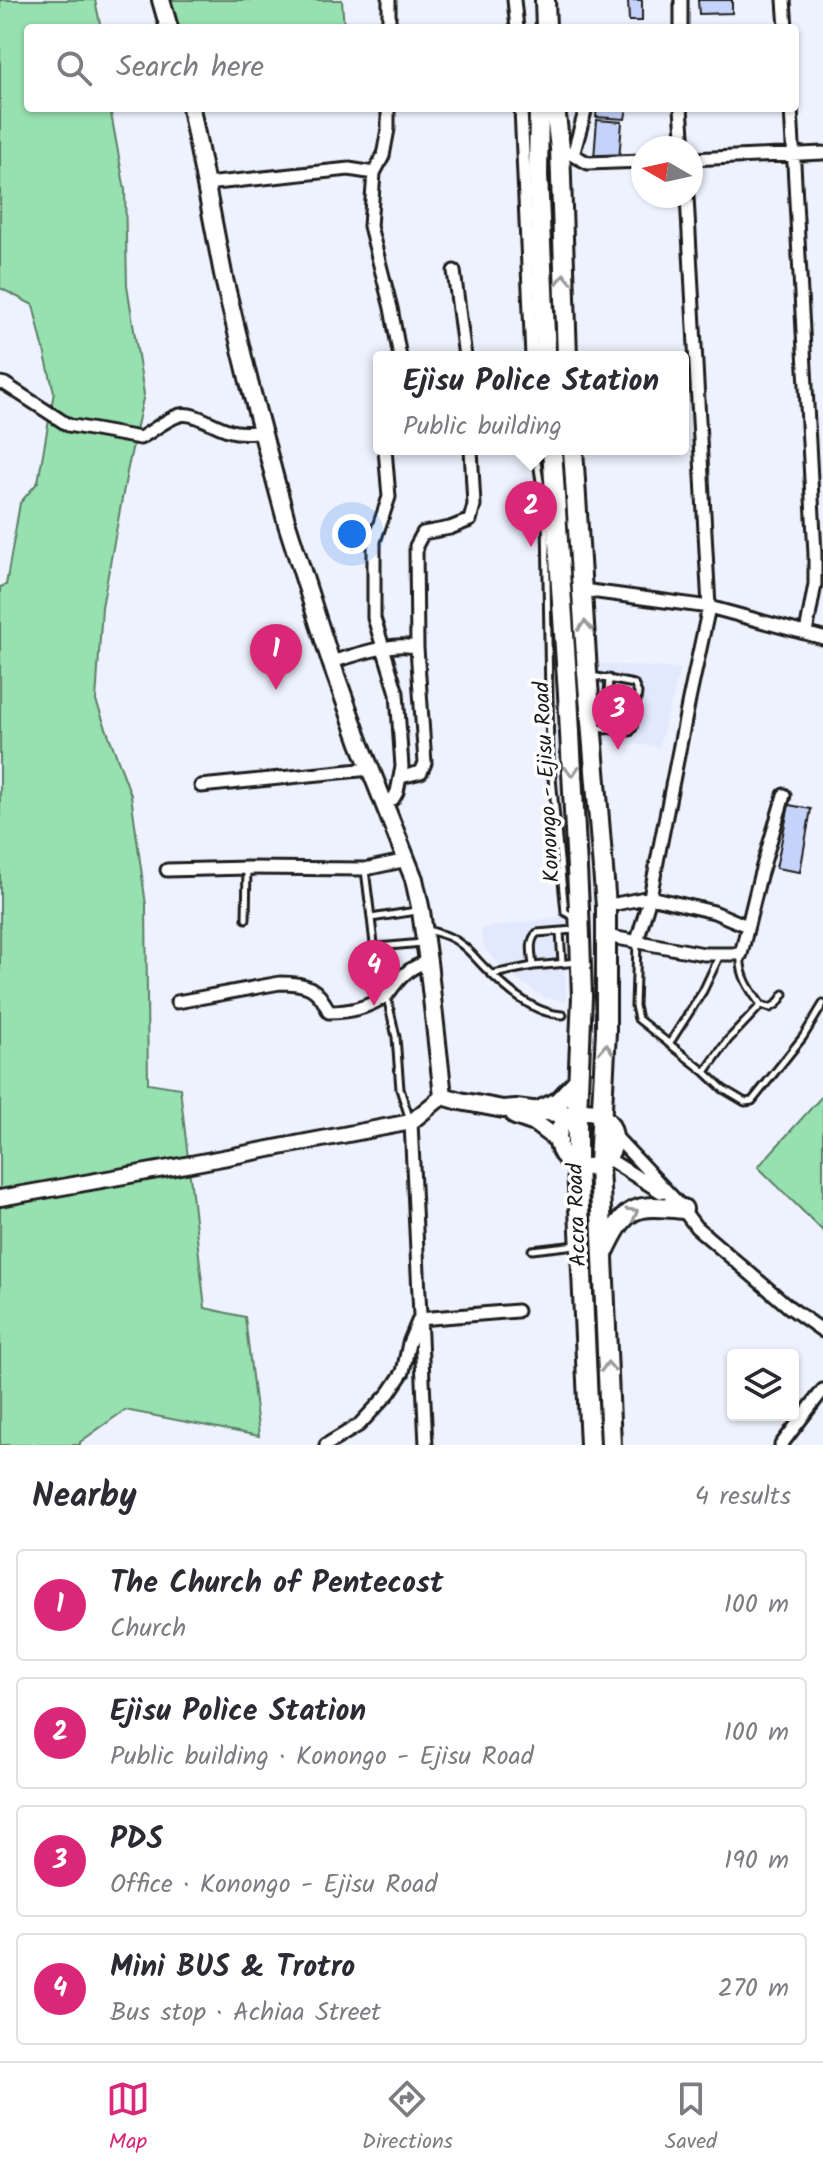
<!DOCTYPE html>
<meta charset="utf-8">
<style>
:root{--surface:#fff;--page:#f7f7f7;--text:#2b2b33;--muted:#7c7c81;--line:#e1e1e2;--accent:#db2777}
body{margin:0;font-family:Kalam,sans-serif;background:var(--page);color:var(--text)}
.controls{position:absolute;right:24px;bottom:24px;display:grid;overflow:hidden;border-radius:8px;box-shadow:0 2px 6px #0004}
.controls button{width:72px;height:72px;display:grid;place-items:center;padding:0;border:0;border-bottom:2px solid var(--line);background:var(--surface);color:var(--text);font:40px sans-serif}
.compass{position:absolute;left:631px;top:136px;width:72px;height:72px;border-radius:50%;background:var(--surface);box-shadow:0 2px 6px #0004;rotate:279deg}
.you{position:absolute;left:352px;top:534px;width:28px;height:28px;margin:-20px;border:6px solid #fff;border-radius:50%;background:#1a73e8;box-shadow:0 0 0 12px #1a73e833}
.badge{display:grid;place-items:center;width:52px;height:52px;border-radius:50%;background:var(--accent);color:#fff;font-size:26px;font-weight:700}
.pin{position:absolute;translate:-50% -66px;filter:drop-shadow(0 2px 4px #0008)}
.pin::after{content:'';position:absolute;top:42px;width:28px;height:24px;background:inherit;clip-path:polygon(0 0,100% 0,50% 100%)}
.popup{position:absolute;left:373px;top:351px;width:316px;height:104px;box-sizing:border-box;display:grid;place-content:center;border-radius:8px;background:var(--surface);filter:drop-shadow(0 2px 6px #0005);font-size:26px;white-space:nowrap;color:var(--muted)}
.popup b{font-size:30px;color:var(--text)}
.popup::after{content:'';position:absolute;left:50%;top:100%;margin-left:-16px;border:16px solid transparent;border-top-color:var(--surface)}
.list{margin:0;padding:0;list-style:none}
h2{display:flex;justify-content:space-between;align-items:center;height:104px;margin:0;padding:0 32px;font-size:34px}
h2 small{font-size:26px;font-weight:400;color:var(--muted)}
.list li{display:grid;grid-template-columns:52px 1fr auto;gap:24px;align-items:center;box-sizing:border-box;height:112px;margin:0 16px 16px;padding:0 16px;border:2px solid var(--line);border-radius:8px}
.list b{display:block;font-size:30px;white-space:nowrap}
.list p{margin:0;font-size:26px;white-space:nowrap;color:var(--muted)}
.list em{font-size:26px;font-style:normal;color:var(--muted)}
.icon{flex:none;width:44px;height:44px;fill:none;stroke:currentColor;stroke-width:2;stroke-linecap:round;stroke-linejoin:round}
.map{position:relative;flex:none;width:823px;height:1445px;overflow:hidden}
.search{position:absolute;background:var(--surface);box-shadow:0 2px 6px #0004;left:24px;right:24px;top:24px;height:88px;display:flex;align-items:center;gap:20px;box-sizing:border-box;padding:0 28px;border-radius:8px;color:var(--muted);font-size:30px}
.sheet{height:616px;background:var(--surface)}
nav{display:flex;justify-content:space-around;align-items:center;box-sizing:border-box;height:112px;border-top:2px solid var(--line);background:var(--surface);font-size:22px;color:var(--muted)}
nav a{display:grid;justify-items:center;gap:4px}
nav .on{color:var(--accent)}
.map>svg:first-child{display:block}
</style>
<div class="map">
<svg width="823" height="1445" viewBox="0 0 823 1445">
<rect width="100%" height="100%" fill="#eef2fe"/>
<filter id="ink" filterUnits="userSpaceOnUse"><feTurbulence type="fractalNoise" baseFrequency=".0125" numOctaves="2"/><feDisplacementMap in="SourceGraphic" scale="16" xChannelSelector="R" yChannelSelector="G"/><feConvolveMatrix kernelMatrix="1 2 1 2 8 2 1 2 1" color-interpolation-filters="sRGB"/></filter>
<g filter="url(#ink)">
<path fill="#e2e9fd" d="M593 663 680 669 659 747 599 740Z
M565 916 566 1001 544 997 513 977 491 956 484 947 480 929Z"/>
<path fill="#97e0af" stroke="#5a7e66" stroke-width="2" d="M0 0H95L101 28H28V108H110L125 190 127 285 144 394 127 472 102 607 96 701 131 795 146 905 148 1083 180 1088 205 1308 245 1317 259 1436 125 1410 80 1442V1445H0V587L6 585 20 503 38 482 54 392 33 305 0 288Z
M165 0H342L344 28H173Z
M823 1095V1231L758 1167Z"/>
<path fill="#c5d3fa" stroke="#1c1c1c" stroke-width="2" d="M628 0H642V21H629Z
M698 0H732V13L699 14Z
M597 108H627L625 119 596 117Z
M597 120 622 122 619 160 594 158Z
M789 805 811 809 800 872 776 868Z"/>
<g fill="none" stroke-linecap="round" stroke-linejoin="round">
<g stroke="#1c1c1c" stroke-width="11">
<path id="service" d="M535 449 546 520
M552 519 546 520 550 757 565 912 574 917
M592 676 634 684 638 693 633 728 630 732 597 728
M606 730 609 678
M365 870 371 918 416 911
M371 918 374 944 378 947 422 943
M246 919 247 869
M428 930C441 934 452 936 462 945 470 951 477 960 484 967 504 987 533 1014 563 1015
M560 932 562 963
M637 943 635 1006 638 1019 705 1072 723 1089 745 1102 752 1101 803 1037 823 1004
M741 955C739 975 750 990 761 1005L770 1008 777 1004 784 994
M533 966C532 955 528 941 537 933L574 930
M493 974 533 966 578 962
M387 997 396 1037 400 1089 410 1120
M669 1044 703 991 720 955
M705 1072 728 1040 761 1005
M532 1250 576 1245"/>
</g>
<g stroke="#1c1c1c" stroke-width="17">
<path id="minor" d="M514 0 517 28
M784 0 786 28
M389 28V0
M681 28V0
M388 108V129L383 156 374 173 370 226 391 308 400 357
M521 108 532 357
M681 108 684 148
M791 108 815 554V584L806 633
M560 148 588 163 643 161
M573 155 586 108
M691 159 823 153
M206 184 349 169 374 173
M454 271 465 357
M0 383 5 384 68 425 140 438C153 431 166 419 180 415 196 411 218 430 236 432 244 433 254 432 262 432
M583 590 709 607 823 638
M331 662C354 656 395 640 417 648
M401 777 421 772 425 763 417 648 416 546 423 533 450 528 470 520 474 505 471 449
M201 786 370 769
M383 805 393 799 397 792 402 767 397 693 374 618V541L389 497 385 449
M167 870 247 868 365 869 407 860
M606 906 650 897 714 912 747 926
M606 936 704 954H741L760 876 784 795
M637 941 650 897 689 700 709 607 687 196
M177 1002 280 983C307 983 318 987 329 1012 350 1012 366 1008 384 997 388 995 390 991 393 987 403 974 412 966 428 962
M411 1122 426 1445
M614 1135 678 1203 696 1227 789 1307 823 1331
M607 1158 661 1192
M326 1445 359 1425 389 1393 403 1372 409 1343 419 1319 517 1311
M781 1445 823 1390"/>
</g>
<g stroke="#1c1c1c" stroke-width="20">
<path id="tertiary" d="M0 1198 175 1167 411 1122 443 1096"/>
</g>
<g stroke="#1c1c1c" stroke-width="22">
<path id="secondary" d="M161 0 169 28
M191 108 224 279 249 382 287 524 331 662 360 743 414 879 421 911 428 962 443 1096 460 1101 503 1109 516 1108 572 1115
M558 1139a28 28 0 1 1 56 0a28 28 0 1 1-56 0Z
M515 1116 535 1123 559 1141"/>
</g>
<g stroke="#1c1c1c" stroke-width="24">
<path id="trunk" d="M545 0 546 28
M539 108 538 175 546 357
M555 108 560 148 567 357
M552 449 568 694 579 908 582 996 577 1113V1165L590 1445
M573 449 587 672 606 906V1031L599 1164 611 1445
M536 1112 558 1102 578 1081
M604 1252C626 1205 634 1204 683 1209"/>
</g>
<use href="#service" stroke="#fff" stroke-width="5"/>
<use href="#minor" stroke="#fff" stroke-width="11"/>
<use href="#tertiary" stroke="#fff" stroke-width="14"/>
<use href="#secondary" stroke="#fff" stroke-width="16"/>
<use href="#trunk" stroke="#fff" stroke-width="18"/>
</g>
<defs><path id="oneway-chevron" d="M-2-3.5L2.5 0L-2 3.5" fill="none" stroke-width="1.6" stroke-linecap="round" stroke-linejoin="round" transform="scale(2)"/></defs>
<g stroke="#999">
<use href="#oneway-chevron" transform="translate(564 279) rotate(-92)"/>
<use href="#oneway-chevron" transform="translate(585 626) rotate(-93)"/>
<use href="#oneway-chevron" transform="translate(572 771) rotate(87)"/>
<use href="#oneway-chevron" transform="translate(606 1049) rotate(-88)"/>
<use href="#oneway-chevron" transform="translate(633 1213) rotate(-31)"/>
<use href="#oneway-chevron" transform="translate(608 1367) rotate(-92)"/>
</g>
</g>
<g text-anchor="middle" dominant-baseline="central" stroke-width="7" stroke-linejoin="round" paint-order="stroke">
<g font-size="22" fill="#1c1c1c" stroke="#fff">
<text transform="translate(548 782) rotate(-93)">Konongo - Ejisu Road</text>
<text transform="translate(578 1215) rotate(-92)">Accra Road</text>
</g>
</g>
</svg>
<div class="controls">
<button><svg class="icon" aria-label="layers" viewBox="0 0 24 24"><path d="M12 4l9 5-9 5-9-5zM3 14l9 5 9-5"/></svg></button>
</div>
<svg class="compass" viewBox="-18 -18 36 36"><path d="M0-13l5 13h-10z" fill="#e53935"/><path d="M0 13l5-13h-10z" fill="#7c7c81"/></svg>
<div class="you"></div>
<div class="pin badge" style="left:276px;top:690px">1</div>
<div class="pin badge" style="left:531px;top:547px">2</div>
<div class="popup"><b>Ejisu Police Station</b>Public building</div>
<div class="pin badge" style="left:618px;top:750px">3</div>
<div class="pin badge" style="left:374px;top:1006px">4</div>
<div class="search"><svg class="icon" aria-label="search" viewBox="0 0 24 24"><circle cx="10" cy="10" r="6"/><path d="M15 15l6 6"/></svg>Search here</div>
</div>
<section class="sheet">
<h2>Nearby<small>4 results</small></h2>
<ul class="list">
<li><span class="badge">1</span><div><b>The Church of Pentecost</b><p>Church</p></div><em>100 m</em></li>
<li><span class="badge">2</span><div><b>Ejisu Police Station</b><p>Public building · Konongo - Ejisu Road</p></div><em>100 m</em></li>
<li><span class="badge">3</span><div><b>PDS</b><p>Office · Konongo - Ejisu Road</p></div><em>190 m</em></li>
<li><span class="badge">4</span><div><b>Mini BUS &amp; Trotro</b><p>Bus stop · Achiaa Street</p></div><em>270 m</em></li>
</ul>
</section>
<nav>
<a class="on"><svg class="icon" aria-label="map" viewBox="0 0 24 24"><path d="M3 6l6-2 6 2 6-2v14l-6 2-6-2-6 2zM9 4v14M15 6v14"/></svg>Map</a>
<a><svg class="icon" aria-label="directions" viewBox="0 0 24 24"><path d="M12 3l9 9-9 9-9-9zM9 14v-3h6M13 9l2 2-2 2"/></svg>Directions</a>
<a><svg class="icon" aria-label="saved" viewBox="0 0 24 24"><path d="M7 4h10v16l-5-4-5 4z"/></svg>Saved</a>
</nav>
